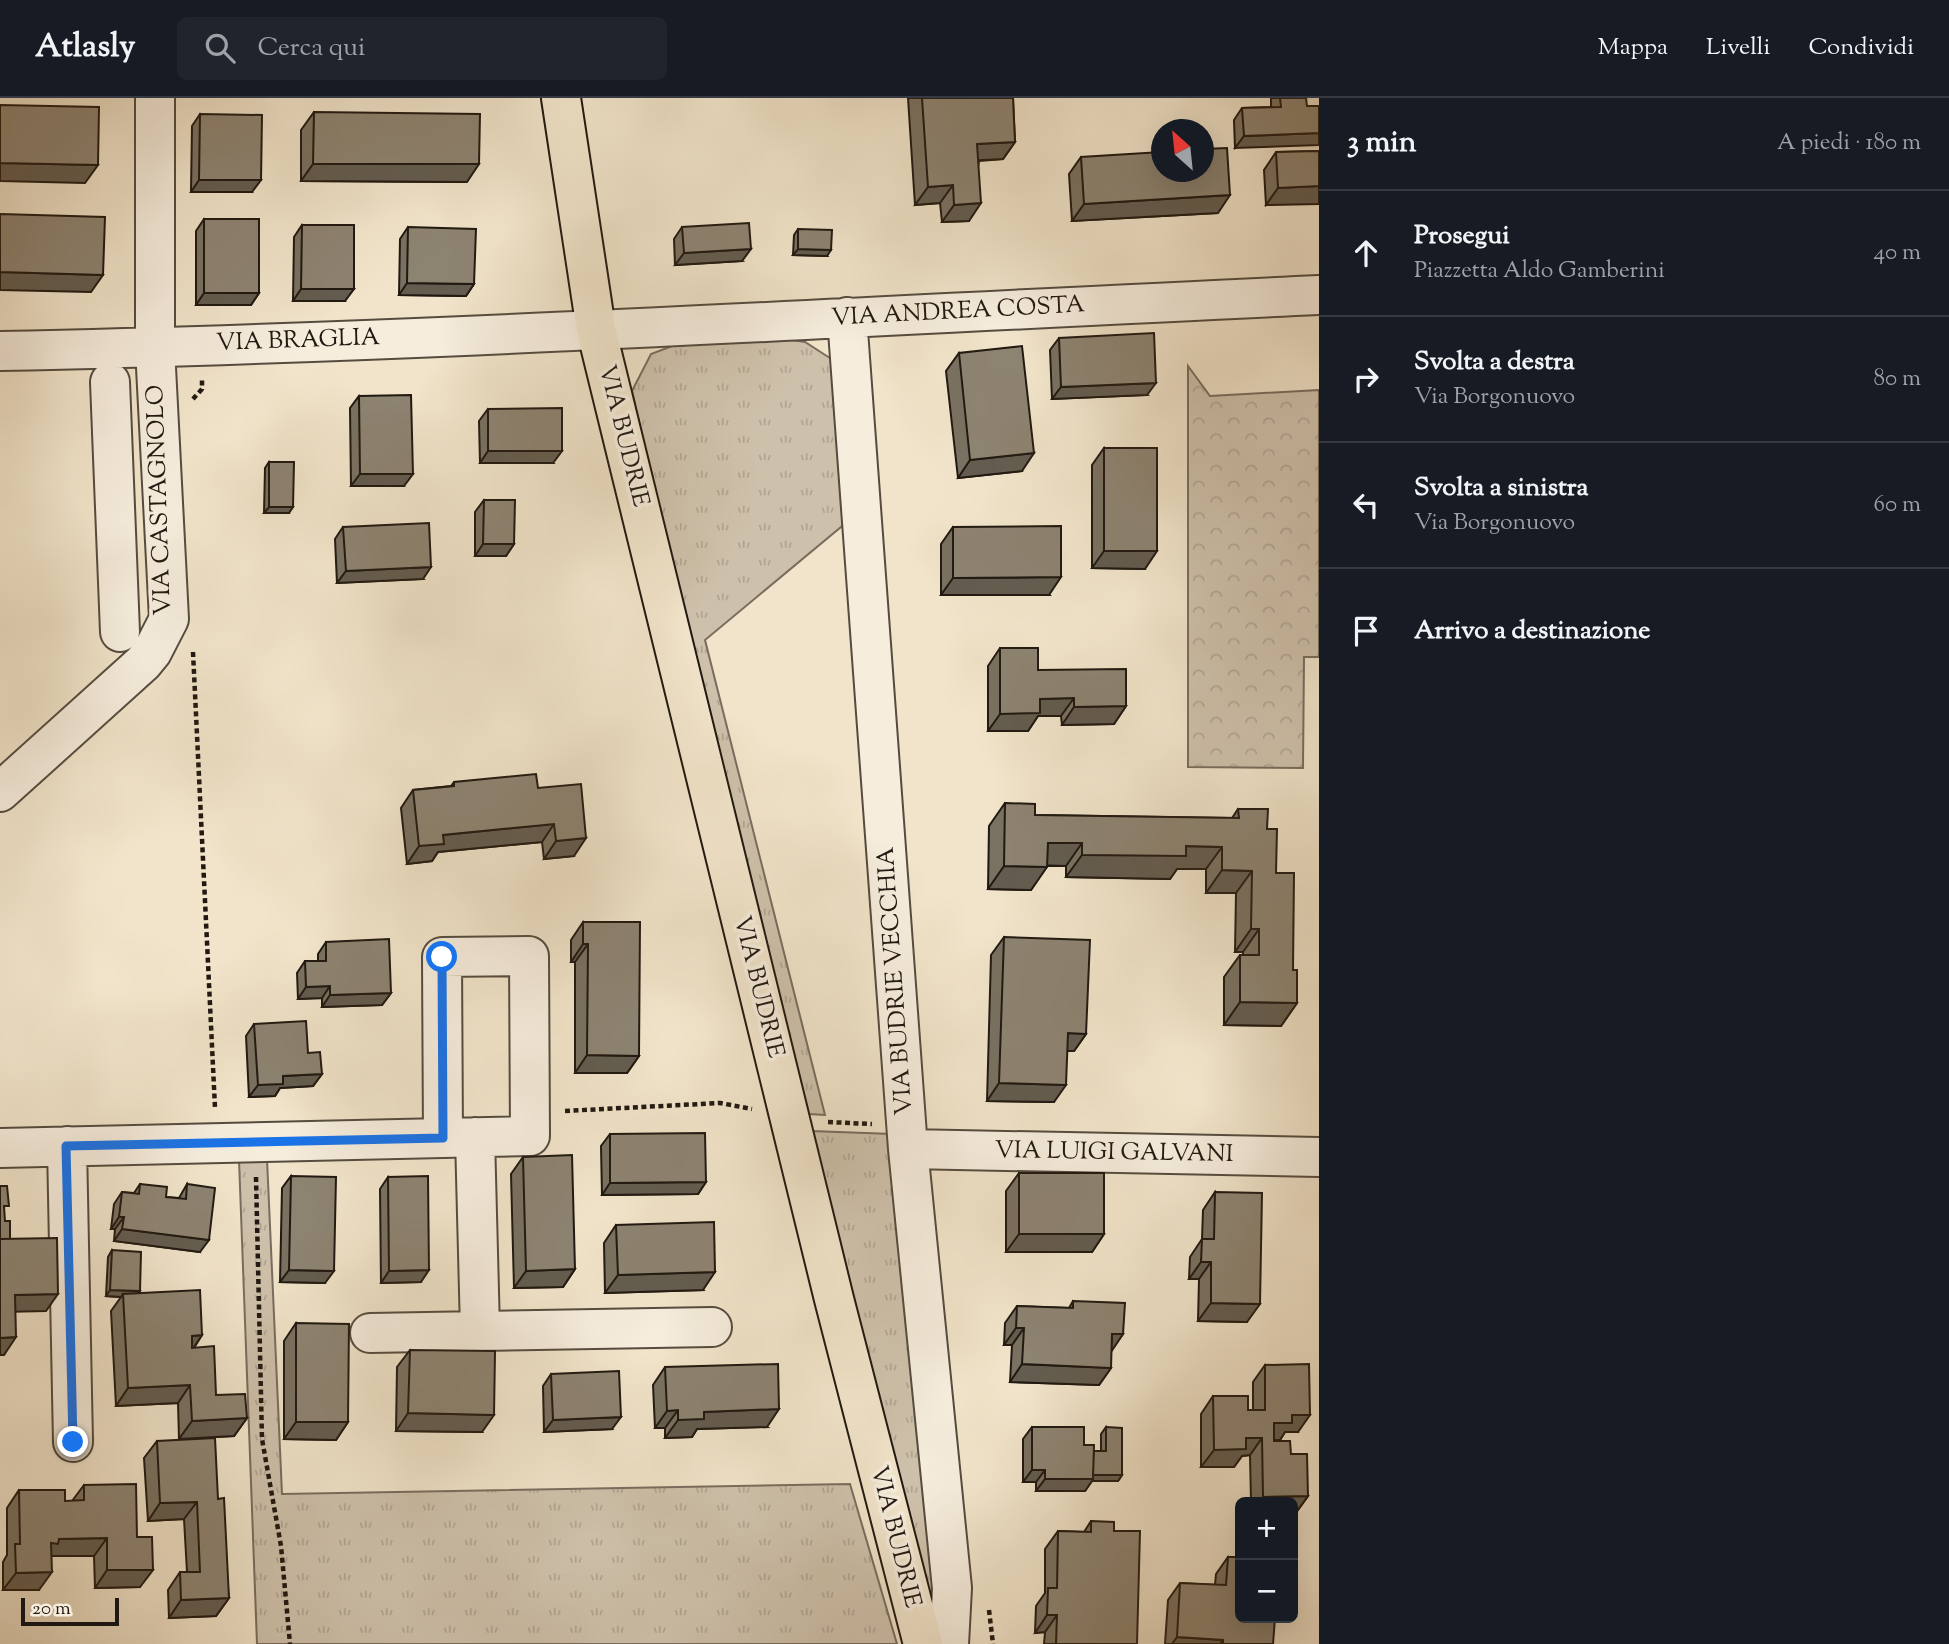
<!DOCTYPE html>
<html lang="it">
<meta charset="utf-8">
<style>
:root{--surface:#171b24;--page:#20242c;--text:#f1f3f6;--muted:#9ea1a6;--line:#363941}
body{margin:0;font-family:"Sorts Mill Goudy",serif;background:var(--page);color:var(--text)}
.controls{position:absolute;right:21px;bottom:21px;display:grid;overflow:hidden;border-radius:10px;box-shadow:0 7px 28px #0002}
.controls button{width:63px;height:63px;display:grid;place-items:center;padding:0;border:0;border-bottom:2px solid var(--line);background:var(--surface);color:var(--text);font:35px sans-serif}
.compass{position:absolute;left:1151px;top:21px;width:63px;height:63px;border-radius:50%;background:var(--surface);box-shadow:0 7px 28px #0002;rotate:333deg}
.scale{position:absolute;left:21px;bottom:18px;width:98px;box-sizing:border-box;padding-left:7px;border:4px solid #211911;border-top:0;font-size:19px;line-height:24px;white-space:nowrap;color:#211911;-webkit-text-stroke:5px #f6eddd;paint-order:stroke}
.stop{position:absolute;width:21px;height:21px;margin:-16px;border:5px solid #1a73e8;border-radius:50%;background:#fff}
.stop.end{background:#1a73e8;border-color:#fff;box-shadow:0 2px 7px #0008}
.list{margin:0;padding:0;list-style:none}
h2{display:flex;justify-content:space-between;align-items:center;height:91px;margin:0;padding:0 28px;font-size:30px}
h2 small{font-size:23px;font-weight:400;color:var(--muted)}
.list li{display:grid;grid-template-columns:46px 1fr auto;gap:21px;align-items:center;box-sizing:border-box;height:126px;padding:0 28px;border-top:2px solid var(--line)}
.list b{display:block;font-size:26px;white-space:nowrap}
.list p{margin:0;font-size:23px;white-space:nowrap;color:var(--muted)}
.list em{font-size:23px;font-style:normal;color:var(--muted)}
.icon{flex:none;width:38px;height:38px;fill:none;stroke:currentColor;stroke-width:2;stroke-linecap:round;stroke-linejoin:round}
.map{position:relative;flex:none;width:1319px;height:1546px;overflow:hidden}
header{display:flex;align-items:center;gap:42px;box-sizing:border-box;height:98px;padding:0 35px;background:var(--surface);border-bottom:2px solid var(--line)}
header strong{font-size:33px}
nav{display:flex;gap:38px;margin-inline-start:auto;font-size:24px}
.search{width:490px;height:63px;background:var(--page);display:flex;align-items:center;gap:18px;box-sizing:border-box;padding:0 24px;border-radius:10px;color:var(--muted);font-size:26px}
main{display:flex}
aside{flex:1;background:var(--surface)}
.map>svg:first-child{display:block}
</style>
<header>
<strong>Atlasly</strong>
<div class="search"><svg class="icon" aria-label="search" viewBox="0 0 24 24"><circle cx="10" cy="10" r="6"/><path d="M15 15l6 6"/></svg>Cerca qui</div>
<nav><a>Mappa</a><a>Livelli</a><a>Condividi</a></nav>
</header>
<main>
<div class="map">
<svg width="1319" height="1546" viewBox="0 0 1319 1546">
<defs>
<pattern id="grass-tufts" width="24" height="20" patternUnits="userSpaceOnUse" patternTransform="scale(1.75)"><rect width="24" height="20" fill="#cec1ab"/><path d="M3 7l-1-3M5 7V3M7 7l1-3M15 17l-1-3M17 17v-4M19 17l1-3" fill="none" stroke="#b1a592"/></pattern>
<pattern id="forest-crowns" width="20" height="18" patternUnits="userSpaceOnUse" patternTransform="scale(1.75)"><rect width="20" height="18" fill="#cec1ab"/><path d="M2 6a3 3 0 1 1 6 0M12 15a3 3 0 1 1 6 0" fill="none" stroke="#b1a592"/></pattern>
</defs>
<rect width="100%" height="100%" fill="#f1e4ca"/>
<filter id="stains"><feTurbulence type="fractalNoise" baseFrequency=".00286" numOctaves="4"/><feColorMatrix values="0 0 0 0 .2 0 0 0 0 .09 0 0 0 0 .02 0 0 0 .5 -.17"/></filter>
<radialGradient id="worn" r=".72"><stop offset=".6" stop-color="#630" stop-opacity="0"/><stop offset="1" stop-color="#630" stop-opacity=".3"/></radialGradient>
<path fill="url(#grass-tufts)" stroke="#786d5e" stroke-width="2" d="M779 240 805 244 833 262 853 419 705 542 825 1017 809 1016 739 758 632 293 651 256 672 248Z
M811 1033 892 1036 939 1545Z
M267 1061 282 1396 850 1386 897 1546H257L239 1062Z"/>
<path fill="url(#forest-crowns)" stroke="#786d5e" stroke-width="2" d="M1188 268 1210 298 1319 292V559H1304L1303 670 1188 669Z"/>
<g fill="none" stroke-linecap="round" stroke-linejoin="round">
<g stroke="#554c3f" stroke-width="42">
<path id="minor" d="M847 219 908 1051 952 1490 949 1546
M0 253C440 244 880 217 1319 197
M110 284 120 534
M0 694 143 565 152 554 169 521 155 250V0
M475 1039 480 1232
M67 1048 73 1344
M0 1050 530 1038 529 858 442 859 443 1040
M908 1051 1319 1059
M370 1235 712 1229"/>
</g>
<g stroke="#211911" stroke-width="42">
<path id="major" d="M561 0 596 231 834 1201 923 1546"/>
</g>
<path stroke="#211911" stroke-width="4.5" stroke-dasharray="5 3.5" stroke-linecap="butt" d="M193 301 202 291V282
M193 554 215 1010
M565 1013 720 1005 752 1011
M828 1024 872 1026
M256 1079 262 1341 281 1448 290 1546
M989 1512 993 1546"/>
<use href="#minor" stroke="#f6eddd" stroke-width="38"/>
<use href="#major" stroke="#f1e4ca" stroke-width="38"/>
</g>
<path fill="#797161" stroke="#211911" stroke-width="2" d="M908 0H1013L1015 44 1003 61 979 63 969 123 942 124 940 105 915 107Z
M1271 0H1306L1235 50 1234 22 1242 10 1271 9Z
M314 14 467 84 301 83V32Z
M200 16 252 94H191L192 28Z
M1319 53 1266 107 1264 72 1276 54Z
M1081 59 1218 115 1072 123 1069 76Z
M204 121 259 195 251 207H196V133Z
M302 127 345 203H293L294 139Z
M408 129 474 186 466 198 399 197 400 141Z
M682 129 742 163 675 167 674 141Z
M798 131 827 158 793 157 794 137Z
M1059 240 1147 297 1052 301 1050 252Z
M959 255 1022 373 958 380 946 273Z
M359 298 404 388H351L350 310Z
M488 311 553 365H480L479 323Z
M1104 350 1145 471 1092 470V367Z
M269 364 289 415H264L265 370Z
M484 402 514 446 506 458H475V414Z
M343 429 423 481 337 485 335 441Z
M953 429 1049 497H941V446Z
M1000 550 1038 572 1126 608 1114 626 1062 627 1061 618H1038L1028 633H988V568Z
M454 684 538 690 574 758 544 761 542 744 438 754 432 763 407 766 401 710 413 692 451 688Z
M1005 705 1035 717 1232 720 1238 711 1267 731 1276 775 1293 872 1297 905 1281 928 1224 927V879L1240 857H1243V854H1235L1236 795H1206V771H1177L1170 781 1066 779V768H1047L1031 792 988 791 989 728Z
M583 824 639 958 627 975H575V864H571V842Z
M1004 839 1086 936 1074 953H1067L1054 1004 987 1003 991 857Z
M326 844 391 895 382 907 322 909V900L298 901 297 875 305 863H318V856Z
M254 926 308 955 322 976 313 988 280 990 275 998 249 999 246 938Z
M610 1036 706 1084 698 1096 602 1097 601 1048Z
M523 1059 575 1171 563 1189 514 1190 511 1076Z
M1019 1075 1104 1136 1092 1154H1006V1093Z
M291 1078 325 1185 280 1184 282 1090Z
M388 1079 421 1184 381 1185 380 1091Z
M140 1086 166 1099 179 1100 187 1086 200 1154 114 1143 115 1131H111L114 1106 122 1094 134 1095Z
M1215 1094 1247 1224 1198 1223 1199 1181H1189L1190 1159 1202 1141 1203 1112Z
M616 1127 703 1192 605 1195 604 1145Z
M112 1152 140 1193 139 1195 202 1237 194 1250 216 1297 247 1320 234 1338 179 1341 178 1305 116 1308 111 1213 121 1199 106 1198 108 1159Z
M1073 1203 1123 1236 1111 1253V1270L1099 1287 1010 1284 1012 1247H1004L1005 1225 1017 1208 1069 1210Z
M296 1225 348 1324 336 1342 284 1341V1243Z
M410 1252 482 1334 396 1333 397 1269Z
M1265 1267 1298 1334H1285L1280 1342H1274L1291 1356 1308 1398 1295 1416H1293V1404H1251L1250 1357 1242 1358 1234 1369H1201V1316L1213 1298 1248 1312H1253V1284Z
M665 1269 767 1329 697 1331 692 1339 665 1340V1330H655L653 1287Z
M551 1276 612 1331 544 1334 543 1288Z
M1032 1329 1084 1347 1094 1353H1101V1336L1106 1329 1122 1377 1118 1383H1092L1085 1393H1036V1384H1023V1341Z
M157 1343 218 1401 229 1500 216 1518 169 1520 168 1492 180 1474H187L184 1421 148 1423 144 1360Z
M84 1387 137 1439 140 1489 95 1490 94 1458H51L39 1492H3V1464L7 1457V1410L19 1392 65 1403H72Z
M1091 1423 1114 1433 1137 1546H1044L1045 1534 1035 1535 1036 1508 1045 1495V1451L1058 1433 1084 1434Z
M1228 1459 1273 1546H1165L1168 1502 1180 1485 1215 1487 1216 1476Z"/>
<path fill="#635c4f" stroke="#211911" stroke-width="2" d="M1319 35V47L1235 50 1244 38Z
M1015 44 1003 61 965 63 977 46Z
M0 65 98 67 85 85 0 83Z
M313 66H479L467 84 301 83Z
M199 82H261L252 94H191Z
M953 87 940 105 915 107 928 89Z
M1319 88V106L1266 107 1278 90Z
M1230 97 1218 115 1072 123 1084 106Z
M981 105 969 123 942 124 954 107Z
M751 151 742 163 675 167 684 155Z
M798 151 831 152 827 158 793 157Z
M0 174 103 177 91 194 0 192Z
M407 185 474 186 466 198 399 197Z
M301 191H354L345 203H293Z
M204 195H259L251 207H196Z
M1156 285 1147 297 1052 301 1061 289Z
M488 353H562L553 365H480Z
M1034 355 1022 373 958 380 970 362Z
M360 376H413L404 388H351Z
M269 409H293L289 415H264Z
M483 446H514L506 458H475Z
M1104 453H1157L1145 471 1092 470Z
M431 469 423 481 337 485 346 473Z
M1061 479 1049 497H941L953 480Z
M1074 600 1061 618H1038L1028 633H988L1000 616 1040 601Z
M1126 608 1114 626 1062 627 1074 609Z
M554 726 542 744 438 754 432 763 407 766 419 748 443 737Z
M586 740 574 758 544 761 556 743Z
M1048 745H1082L1066 768 1032 767Z
M1186 748 1222 749 1206 771H1177L1170 781 1066 779 1082 757Z
M1004 768 1047 769 1031 792 988 791Z
M1222 772 1252 773 1236 795H1206Z
M1251 831H1259L1243 854H1235Z
M583 846H588L575 864H571Z
M330 888 322 900 298 901 306 889Z
M391 895 382 907 322 909 330 897Z
M1240 904 1297 905 1281 928 1224 927Z
M1068 935 1086 936 1074 953H1055Z
M587 957 639 958 627 975H575Z
M322 976 313 988 280 990 275 998 249 999 258 987 283 978Z
M999 985 1066 987 1054 1004 987 1003Z
M706 1084 698 1096 602 1097 610 1085Z
M119 1119H124L115 1131H111Z
M122 1131 209 1142 200 1154 114 1143Z
M1019 1136H1104L1092 1154H1006Z
M1201 1164H1211L1199 1181H1189Z
M575 1171 563 1189 514 1190 526 1173Z
M289 1172 334 1173 325 1185 280 1184Z
M429 1172 421 1184 381 1185 389 1173Z
M715 1174 703 1192 605 1195 618 1177Z
M110 1192 140 1193 136 1199 123 1196 121 1199 106 1198Z
M58 1196 46 1213 3 1214 15 1197Z
M1211 1205 1260 1206 1247 1224 1198 1223Z
M1016 1230H1024L1012 1247H1004Z
M1112 1236H1123L1111 1254Z
M202 1237 190 1255 192 1238Z
M16 1239 4 1257H0V1240Z
M1022 1266 1111 1270 1099 1287 1010 1284Z
M190 1287 178 1305 116 1308 128 1290Z
M779 1311 767 1329 697 1331 692 1339 665 1340 678 1322 704 1314Z
M678 1312 665 1330H655L667 1313Z
M408 1315 494 1317 482 1334 396 1333Z
M1292 1317H1310L1298 1334H1285L1280 1342H1262L1274 1325Z
M621 1319 612 1331 544 1334 553 1322Z
M247 1320 234 1338 179 1341 192 1323Z
M296 1324H348L336 1342 284 1341Z
M1246 1340H1262L1250 1357 1242 1358 1234 1369H1201L1214 1352Z
M1032 1372H1045L1036 1384H1023Z
M1089 1377H1122L1118 1383H1092L1085 1393H1036L1045 1381Z
M1308 1398 1295 1416H1293V1404H1259L1263 1399Z
M197 1404 184 1421 148 1423 160 1405Z
M107 1440 94 1458H50L51 1445 59 1441Z
M107 1472H153L140 1489 95 1490Z
M52 1474 39 1492H3L16 1475Z
M229 1500 216 1518 169 1520 181 1502Z
M1047 1517H1057L1045 1534 1035 1535Z
M1177 1539 1223 1542 1220 1546H1172Z"/>
<path fill="#8d8371" stroke="#211911" stroke-width="2" d="M922 0H1013L1015 44 977 46 981 105 954 107 953 87 928 89Z
M1280 0H1306L1307 8H1319V35L1244 38 1242 10 1281 9Z
M0 7 99 9 98 67 0 65Z
M314 14 480 16 479 66H313Z
M200 16 262 17 261 82H199Z
M1227 50 1230 97 1084 106 1081 59 1161 54V74H1203V51Z
M1319 53V88L1278 90 1276 54Z
M0 116 105 119 103 177 0 174Z
M204 121H259V195H204Z
M749 125 751 151 684 155 682 129Z
M302 127H354V191H301Z
M408 129 476 131 474 186 407 185Z
M798 131 832 132 831 152 798 151Z
M1154 235 1156 285 1061 289 1059 240Z
M1022 248 1034 355 970 362 959 255Z
M411 297 413 376H360L359 298Z
M562 310V353H488V311Z
M1104 350H1157V453H1104Z
M269 364H294L293 409H269Z
M484 402H515L514 446H483Z
M429 425 431 469 346 473 343 429Z
M1061 428V479L953 480V429Z
M1000 550H1038V572L1126 571V608L1074 609V600L1040 601V615L1000 616Z
M536 676 538 690 581 686 586 740 556 743 554 726 443 737 444 746 419 748 413 692 454 688V684Z
M1005 705 1035 706V717L1239 720 1238 711H1268L1267 731H1277L1276 775H1294L1293 872H1297V905L1240 904V857H1259V831H1251L1252 773 1222 772V749L1186 748V758L1082 757V745H1048L1047 769 1004 768Z
M583 824H640L639 958 587 957 588 846H583Z
M1004 839 1090 842 1086 936 1068 935 1066 987 999 985Z
M389 841 391 895 330 897V888L306 889 305 863H326V844Z
M306 923 308 955 320 954 322 976 283 978V986L258 987 254 926Z
M705 1035 706 1084 610 1085V1036Z
M572 1057 575 1171 526 1173 523 1059Z
M1019 1075H1104V1136H1019Z
M291 1078 336 1079 334 1173 289 1172Z
M428 1078 429 1172 389 1173 388 1079Z
M140 1086 167 1089 166 1099 186 1101 187 1086 215 1090 209 1142 122 1131 124 1119H119L122 1094 139 1096Z
M0 1088H7L9 1108H4L5 1123H10V1141H0Z
M1215 1094 1262 1095 1260 1206 1211 1205V1164H1201L1202 1141H1214Z
M714 1124 715 1174 618 1177 616 1127Z
M57 1140 58 1196 15 1197 16 1239 0 1240V1141Z
M112 1152 141 1154 140 1193 110 1192Z
M200 1192 202 1237 192 1238V1250L214 1248 216 1297 245 1296 247 1320 192 1323 190 1287 128 1290 123 1196Z
M1073 1203 1125 1205 1123 1236H1112L1111 1270 1022 1266 1024 1230H1016L1017 1208 1073 1210Z
M296 1225 349 1226 348 1324H296Z
M410 1252 495 1253 494 1317 408 1315Z
M778 1266 779 1311 704 1314V1321L678 1322V1312L667 1313 665 1269Z
M1309 1266 1310 1317H1292V1325H1274V1343H1290L1291 1356H1307L1308 1398 1263 1399 1262 1340H1246V1351L1214 1352 1213 1298H1248V1312H1265V1267Z
M619 1273 621 1319 553 1322 551 1276Z
M1032 1329H1084V1347H1094L1093 1381H1045V1372H1032Z
M1106 1329 1122 1330V1377H1093L1094 1353H1106Z
M215 1340 218 1401 224 1400 229 1500 181 1502 180 1474H200L197 1404 160 1405 157 1343Z
M136 1386 137 1439H152L153 1472H107V1440L59 1441 58 1446 51 1445 52 1474 16 1475 15 1446H20L19 1392H65V1403L84 1402V1387Z
M1091 1423 1114 1424V1433H1140L1137 1546H1056L1057 1517H1047L1048 1490H1057L1058 1433 1091 1434Z
M1228 1459H1240V1520H1275L1273 1546H1223V1542L1177 1539 1180 1485 1226 1487Z"/>
<g fill="none" stroke-linecap="round" stroke-linejoin="round">
<path stroke="#1a73e8" stroke-width="9" d="M73 1344 66 1048 443 1040 442 859"/>
</g>
<g text-anchor="middle" dominant-baseline="central" stroke-width="7" stroke-linejoin="round" paint-order="stroke">
<g font-size="24" fill="#211911" stroke="#f6eddd">
<text transform="translate(958 214) rotate(-3)">VIA ANDREA COSTA</text>
<text transform="translate(298 243) rotate(-2)">VIA BRAGLIA</text>
<text transform="translate(623 338) rotate(76)">VIA BUDRIE</text>
<text transform="translate(160 402) rotate(-92)">VIA CASTAGNOLO</text>
<text transform="translate(896 883) rotate(-94)">VIA BUDRIE VECCHIA</text>
<text transform="translate(758 889) rotate(76)">VIA BUDRIE</text>
<text transform="translate(1114 1055) rotate(1)">VIA LUIGI GALVANI</text>
<text transform="translate(895 1439) rotate(76)">VIA BUDRIE</text>
</g>
</g>
<rect width="100%" height="100%" filter="url(#stains)"/>
<rect width="100%" height="100%" fill="url(#worn)"/>
</svg>
<div class="controls">
<button>+</button>
<button>−</button>
</div>
<svg class="compass" viewBox="-18 -18 36 36"><path d="M0-13l5 13h-10z" fill="#e53935"/><path d="M0 13l5-13h-10z" fill="#9ea1a6"/></svg>
<div class="scale">20 m</div>
<div class="stop" style="left:442px;top:859px"></div>
<div class="stop end" style="left:73px;top:1344px"></div>
</div>
<aside>
<h2>3 min<small>A piedi · 180 m</small></h2>
<ul class="list">
<li><svg class="icon" aria-label="ahead" viewBox="0 0 24 24"><path d="M12 20V5M6 11l6-6 6 6"/></svg><div><b>Prosegui</b><p>Piazzetta Aldo Gamberini</p></div><em>40 m</em></li>
<li><svg class="icon" aria-label="right" viewBox="0 0 24 24"><path d="M7 20v-9h11M14 6l5 5-5 5"/></svg><div><b>Svolta a destra</b><p>Via Borgonuovo</p></div><em>80 m</em></li>
<li><svg class="icon" aria-label="left" viewBox="0 0 24 24"><path d="M17 20v-9H6M10 6l-5 5 5 5"/></svg><div><b>Svolta a sinistra</b><p>Via Borgonuovo</p></div><em>60 m</em></li>
<li><svg class="icon" aria-label="arrive" viewBox="0 0 24 24"><path d="M6 21V4h12l-3 4 3 4H6"/></svg><div><b>Arrivo a destinazione</b></div></li>
</ul>
</aside>
</main>
